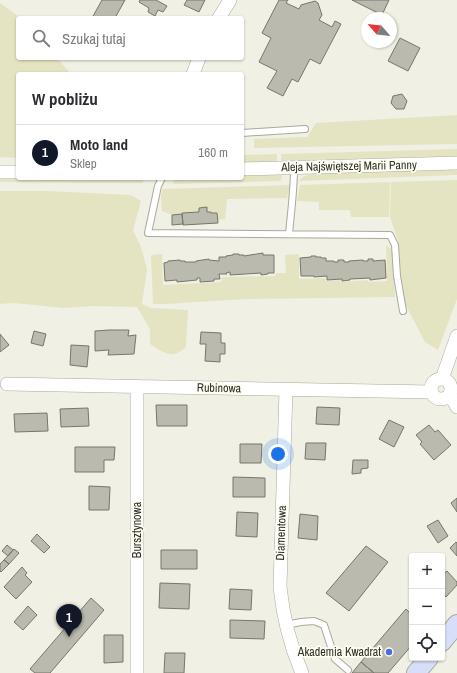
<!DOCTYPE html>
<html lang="pl">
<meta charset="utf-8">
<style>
:root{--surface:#fff;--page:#f7f7f7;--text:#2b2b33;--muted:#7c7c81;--line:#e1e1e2;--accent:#111827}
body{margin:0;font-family:"Archivo Narrow",sans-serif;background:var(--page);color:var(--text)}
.controls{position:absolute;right:12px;bottom:12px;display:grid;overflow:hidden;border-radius:4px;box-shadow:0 1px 3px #0004}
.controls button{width:36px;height:36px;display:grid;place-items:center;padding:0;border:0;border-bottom:1px solid var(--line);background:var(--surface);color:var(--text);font:20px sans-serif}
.compass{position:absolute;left:361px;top:12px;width:36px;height:36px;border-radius:50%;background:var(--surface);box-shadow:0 1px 3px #0004;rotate:298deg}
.you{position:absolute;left:278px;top:454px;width:14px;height:14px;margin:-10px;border:3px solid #fff;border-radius:50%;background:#1a73e8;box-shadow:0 0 0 6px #1a73e833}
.badge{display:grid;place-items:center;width:26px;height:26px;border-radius:50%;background:var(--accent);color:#fff;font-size:13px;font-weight:700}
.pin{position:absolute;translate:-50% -33px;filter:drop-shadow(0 1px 2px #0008)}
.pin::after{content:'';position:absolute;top:21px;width:14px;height:12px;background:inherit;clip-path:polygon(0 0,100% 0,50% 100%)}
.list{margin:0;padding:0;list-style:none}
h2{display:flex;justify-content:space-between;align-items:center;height:52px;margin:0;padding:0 16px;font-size:17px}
h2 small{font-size:13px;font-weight:400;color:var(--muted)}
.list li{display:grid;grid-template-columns:26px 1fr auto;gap:12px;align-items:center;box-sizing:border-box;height:56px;padding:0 16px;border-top:1px solid var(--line)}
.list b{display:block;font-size:15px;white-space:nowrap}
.list p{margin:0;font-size:13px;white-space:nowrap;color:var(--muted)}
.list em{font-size:13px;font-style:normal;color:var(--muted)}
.icon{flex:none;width:22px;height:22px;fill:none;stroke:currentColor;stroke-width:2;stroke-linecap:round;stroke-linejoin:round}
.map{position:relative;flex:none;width:457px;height:673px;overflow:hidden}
.search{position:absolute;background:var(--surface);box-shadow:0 1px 3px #0004;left:16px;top:16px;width:228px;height:44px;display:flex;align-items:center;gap:10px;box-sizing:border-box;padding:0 14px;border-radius:4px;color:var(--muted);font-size:15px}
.panel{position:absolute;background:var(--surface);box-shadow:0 1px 3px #0004;left:16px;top:72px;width:228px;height:108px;border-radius:4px}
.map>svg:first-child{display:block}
</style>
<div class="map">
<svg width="457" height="673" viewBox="0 0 457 673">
<rect width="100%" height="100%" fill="#f1f0e4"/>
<path fill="#e5e4c2" d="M0 3 21 18H18V58H57L71 74H18V158L0 157Z
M457 115V144L254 148V139L307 137 316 123Z
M457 149V156L281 161V154Z
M277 154V162L242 163V155Z
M457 169V175L299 181C303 176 306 175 312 174Z
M282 175 281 181 173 184 174 178H242V176Z
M0 177 18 178H143V183L0 182Z
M457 180V299L438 350 425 342 403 300 398 241 390 217 391 182Z
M390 182 389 217H351L350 210H319V202L297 201 300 185Z
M290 185 287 198 227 199 225 219 218 220 217 213H211L210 212H207V207L199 208V212L182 213V214L172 215 162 211 161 195 163 189Z
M0 191H48L131 195 141 201 133 230 141 247 147 269 142 304 151 308 188 310 186 347C172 360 164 353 150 344V329L137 307 92 306 63 308 14 303 0 304Z
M386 245 393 251 395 297 247 299 165 304H153L151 255 162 254 163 285 221 282 222 277 275 276 276 273H286L285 255 299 254V279L325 278 326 281 341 280V282L368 280V282L387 281Z"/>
<path fill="#babaae" stroke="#76766a" d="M102 0H125L115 18H92Z
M140 0H156L167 6 163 12 158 10 155 16 148 12 149 8 139 2Z
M187 0H205L199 12 184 5Z
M279 0H288L286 3 299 9 301 5 315 1 318 3 322 15 319 20 332 27 335 21 341 24 320 64 310 59 298 82 292 79 283 96 267 88 277 71 259 62 271 38 262 33Z
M352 0H389L382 15Z
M400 38 420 48 408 71 388 61Z
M402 94 407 101 404 109H396L391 103 393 96Z
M207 207V212H211V213H217L218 223 183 225 182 213 199 212V208Z
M182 214 183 224 172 225V215Z
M263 253V255H274V273H268V274L261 275V273L230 275V272L226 273 227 274H219L220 279H214V281L200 282V278H197V280L177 282V280L165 281 164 263 168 262V261L180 260V261H185V262H196V261L209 259V260L219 261V257H226V256L233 255V254H239V255H244V256Z
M311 256H316V257H321L322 258H326V261H334V262H338V260H344V262H349V261L363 260V261H368V259H373V261L385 260 386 278 370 280V278L350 279V280L342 281V279L327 280V276L314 277V276H301L300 258 311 257Z
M109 330H129L128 336 136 335 134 354 108 355 109 350 95 351V331Z
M34 331 46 334 43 346 31 343Z
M201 332 221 333V343H225V354H220V362L205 361 206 344H200Z
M0 334 9 345 0 352Z
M71 345 89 346 87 367 70 365Z
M156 405H187V426H157Z
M317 407 340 408 339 425 316 424Z
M88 408 89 426 61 427 60 409Z
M47 413 48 431 15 432 14 414Z
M389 420 404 427 394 447 379 439Z
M429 425 435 432 438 430 451 445 434 460 420 444 422 442 416 435Z
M306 443H326L325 460 305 459Z
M240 444H262L261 463H240Z
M75 447H115L114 460H104V472H75Z
M353 460H368V468L361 469V473L352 474Z
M233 477 265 478V497H233Z
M89 486 110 487 109 510H89Z
M457 498V512L451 503Z
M237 512 258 513 257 537 236 536Z
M300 514 318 516 317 540 298 538Z
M438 520 448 536 438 543 427 526Z
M37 534 50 547 44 553 31 541Z
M456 542 457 543V556L450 548Z
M7 545 13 550 8 556 2 551Z
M366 546 388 562 349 611 326 593Z
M14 549 19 553 9 564 4 560Z
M161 550H197V569H161Z
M4 560 9 564 1 572 0 571V564Z
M22 567 27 573 25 575 32 582 16 599 4 587Z
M447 571 457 582V585L446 597 442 592V575Z
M160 583 190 584 189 609 159 608Z
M230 589 252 590 251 610 229 609Z
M91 598 104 610 50 673H35L30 669Z
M28 606 37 615 23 630 14 622Z
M406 609 412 615V645L388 673H374L361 662Z
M230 620 265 621 264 639 230 638Z
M104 635H123V662L104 663Z
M165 653H185L184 673H164Z
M361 662 374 673H352Z"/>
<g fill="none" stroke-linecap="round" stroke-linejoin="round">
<g stroke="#a9a99d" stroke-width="8">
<path id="lane" d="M242 133 305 129
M162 178 158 186 148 233C229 234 310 234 390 235L395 245 397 276 403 311
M289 234C291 212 294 190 294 168
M286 625 301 622 314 621 324 625 335 659 348 670"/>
</g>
<g stroke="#a9a99d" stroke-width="14">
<path id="street" d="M219 18 230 0
M193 74 199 58
M242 169 457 163
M0 172H18
M431 389a10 10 0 1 1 20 0a10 10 0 1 1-20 0Z
M442 379 457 336
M7 384 432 392
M286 390 280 587C283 617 290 645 302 673
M450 395 457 407
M137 673V386"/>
</g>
<g stroke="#a9a99d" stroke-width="20">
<path id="secondary" d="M442 642 457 624
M416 673 429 658"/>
</g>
<use href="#lane" stroke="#fff" stroke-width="6"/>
<use href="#street" stroke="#fff" stroke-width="13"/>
<use href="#secondary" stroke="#d7dff8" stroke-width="18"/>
</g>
<circle fill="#4e6adf" stroke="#fefef1" stroke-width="1.5" cx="389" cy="652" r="4"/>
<g text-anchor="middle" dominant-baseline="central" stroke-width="3.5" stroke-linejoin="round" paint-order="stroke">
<g font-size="12" fill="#2e2e29" stroke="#fefef1">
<text transform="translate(349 166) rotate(-1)">Aleja Najświętszej Marii Panny</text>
<text transform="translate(219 388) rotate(1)">Rubinowa</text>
<text transform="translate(137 530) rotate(-90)">Bursztynowa</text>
<text transform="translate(281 533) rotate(-88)">Diamentowa</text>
</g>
<g font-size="12" fill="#2e2e29" stroke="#fefef1" text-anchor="end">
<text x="381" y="652">Akademia Kwadrat</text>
</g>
</g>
</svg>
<div class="controls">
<button>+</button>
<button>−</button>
<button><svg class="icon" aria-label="locate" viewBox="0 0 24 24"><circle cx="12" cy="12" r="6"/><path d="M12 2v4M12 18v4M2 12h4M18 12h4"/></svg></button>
</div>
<svg class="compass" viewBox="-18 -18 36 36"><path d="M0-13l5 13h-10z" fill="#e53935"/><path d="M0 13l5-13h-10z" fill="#7c7c81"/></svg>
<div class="you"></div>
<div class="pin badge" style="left:69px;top:637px">1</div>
<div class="search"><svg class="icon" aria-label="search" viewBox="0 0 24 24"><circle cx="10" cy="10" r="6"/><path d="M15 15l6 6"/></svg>Szukaj tutaj</div>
<section class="panel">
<h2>W pobliżu<small></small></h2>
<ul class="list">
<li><span class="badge">1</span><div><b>Moto land</b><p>Sklep</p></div><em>160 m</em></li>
</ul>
</section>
</div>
